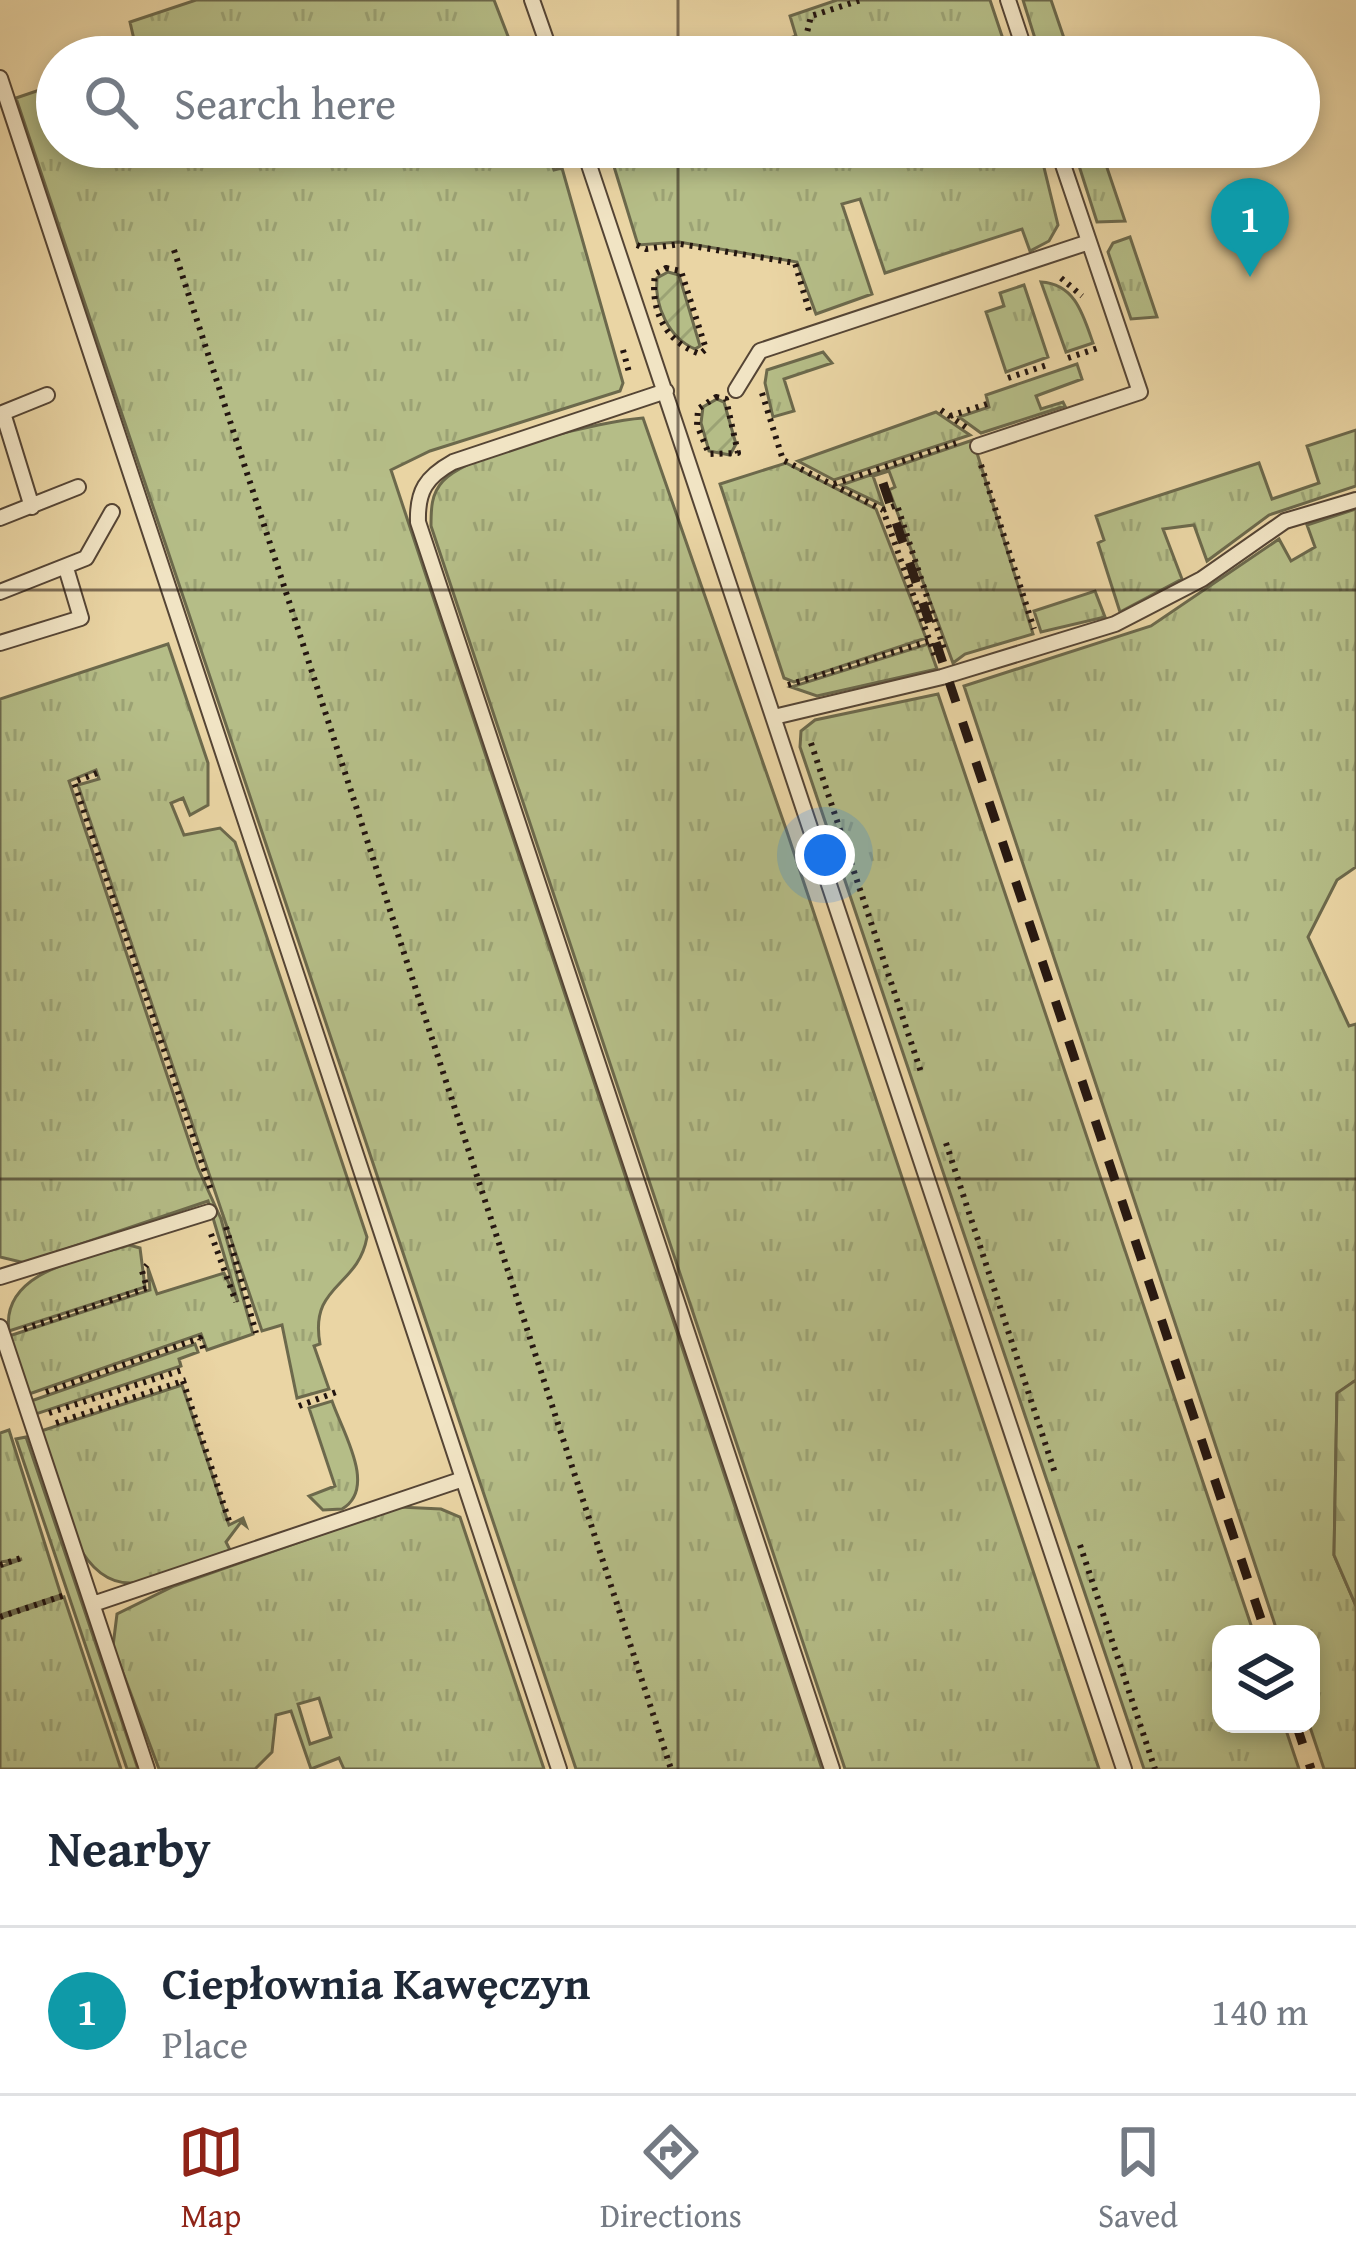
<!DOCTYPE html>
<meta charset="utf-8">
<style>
:root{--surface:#fff;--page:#f2f2f3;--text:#1f2937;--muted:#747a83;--line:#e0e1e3;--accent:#8f2418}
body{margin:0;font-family:"Gentium Book Plus",serif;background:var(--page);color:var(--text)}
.controls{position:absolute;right:36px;bottom:36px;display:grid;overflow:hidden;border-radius:24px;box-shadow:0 6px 18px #0003}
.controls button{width:108px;height:108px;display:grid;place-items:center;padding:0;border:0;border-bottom:3px solid var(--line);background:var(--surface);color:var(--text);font:60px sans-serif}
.you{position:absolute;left:825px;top:855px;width:42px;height:42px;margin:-30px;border:9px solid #fff;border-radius:50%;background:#1a73e8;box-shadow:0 0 0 18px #1a73e833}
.badge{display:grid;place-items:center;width:78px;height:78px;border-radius:50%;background:var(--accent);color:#fff;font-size:39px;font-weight:700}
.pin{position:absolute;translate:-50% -99px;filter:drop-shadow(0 3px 6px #0008)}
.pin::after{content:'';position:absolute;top:63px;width:42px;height:36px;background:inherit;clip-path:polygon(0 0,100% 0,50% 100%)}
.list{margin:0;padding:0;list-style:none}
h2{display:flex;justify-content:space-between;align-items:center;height:156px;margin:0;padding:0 48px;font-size:51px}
h2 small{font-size:39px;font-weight:400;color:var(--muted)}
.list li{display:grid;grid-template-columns:78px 1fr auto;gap:36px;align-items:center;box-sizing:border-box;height:168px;padding:0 48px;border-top:3px solid var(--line)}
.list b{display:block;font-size:45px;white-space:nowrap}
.list p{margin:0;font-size:39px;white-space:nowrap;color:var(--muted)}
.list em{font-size:39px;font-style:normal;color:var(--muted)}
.icon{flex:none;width:66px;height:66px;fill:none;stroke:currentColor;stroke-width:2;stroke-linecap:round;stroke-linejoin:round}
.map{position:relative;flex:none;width:1356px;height:1769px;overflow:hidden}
.search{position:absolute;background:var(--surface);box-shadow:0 6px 18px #0003;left:36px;right:36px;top:36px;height:132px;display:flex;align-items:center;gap:30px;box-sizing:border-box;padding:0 42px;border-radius:66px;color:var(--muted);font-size:45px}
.sheet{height:324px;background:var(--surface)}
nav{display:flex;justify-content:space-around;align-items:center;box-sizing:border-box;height:168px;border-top:3px solid var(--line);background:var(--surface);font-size:33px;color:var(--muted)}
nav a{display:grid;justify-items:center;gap:6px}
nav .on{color:var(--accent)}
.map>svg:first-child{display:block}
</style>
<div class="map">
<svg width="1356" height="1769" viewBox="0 0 1356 1769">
<defs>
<pattern id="grass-tufts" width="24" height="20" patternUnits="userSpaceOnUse" patternTransform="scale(3)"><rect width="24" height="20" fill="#b5bd87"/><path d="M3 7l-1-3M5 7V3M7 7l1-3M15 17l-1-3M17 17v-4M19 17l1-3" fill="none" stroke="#9ba274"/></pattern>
<pattern id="forest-firs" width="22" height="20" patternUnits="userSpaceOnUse" patternTransform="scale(3)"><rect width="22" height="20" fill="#b5bd87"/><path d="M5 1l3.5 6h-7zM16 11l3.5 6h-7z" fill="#9ba274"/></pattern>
<pattern id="garden-furrows" width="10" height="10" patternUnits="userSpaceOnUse" patternTransform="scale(3)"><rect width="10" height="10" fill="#b5bd87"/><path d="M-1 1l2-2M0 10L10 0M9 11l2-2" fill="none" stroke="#9ba274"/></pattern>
</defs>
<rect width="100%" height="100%" fill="#ead5a4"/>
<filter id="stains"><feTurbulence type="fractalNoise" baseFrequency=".00167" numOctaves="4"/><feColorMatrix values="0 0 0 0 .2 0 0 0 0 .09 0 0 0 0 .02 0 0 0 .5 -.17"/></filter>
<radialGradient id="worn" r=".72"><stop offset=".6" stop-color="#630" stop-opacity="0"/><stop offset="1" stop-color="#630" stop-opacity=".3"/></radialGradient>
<path fill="url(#grass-tufts)" stroke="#6c694c" stroke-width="3" fill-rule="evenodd" d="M196 0H494L516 57H138L130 22Z
M837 0H990L1009 57H733L796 36 790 16Z
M1023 0H1051L1066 44 1047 50 1037 45Z
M57 84V147H546L554 170 562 168 623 383 620 391 430 451 391 470 822 1769H576L16 98Z
M608 147H1039L1058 225 1049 241 1030 251 1022 229 885 273 860 199 842 204 872 294 816 314 797 262 679 242 638 245Z
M1073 147H1100L1125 221 1097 222Z
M1130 237 1157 317 1131 319 1108 252 1113 243Z
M1041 282C1075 284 1083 314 1093 343L1066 352Z
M1024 285 1048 357 1006 372 986 312 1004 306 1000 293Z
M823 352 832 363 784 379 794 411 773 417 765 383 767 370Z
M1077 364 1082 379 1036 396 1041 409 1063 402 1065 406 981 433 959 417 989 407 986 395Z
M936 412 970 435 834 480 798 461Z
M643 418 786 829 1099 1769H845L431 526C431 509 431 494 443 481 470 452 602 421 643 418Z
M1356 430V486L1269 515 1207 561 1194 525 1163 529 1182 579 1120 612 1098 543 1104 540 1096 516 1259 463 1272 499 1319 483 1307 446Z
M973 440 1033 634 965 654 953 663 892 498 889 490 895 487 889 471 873 476 883 505 841 485Z
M786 463 876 509 926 638 794 682 784 678 720 484Z
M1356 509V867L1337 880 1308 937 1349 1026 1356 1024V1380L1337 1394 1334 1555 1356 1606V1769H1324L1309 1724 1311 1634H1278L964 686 1151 626 1279 539 1291 561 1315 547 1307 525Z
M1095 591 1105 617 1041 632 1034 611Z
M168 644 208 763V805L190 815 183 798 171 803 184 835 220 828 235 842 367 1237C358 1288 309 1284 320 1344L314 1346 329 1389 297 1398 282 1325 262 1331 78 785 99 779 96 770 69 781 198 1168 221 1219 253 1334 207 1350 201 1334 29 1394 9 1336 150 1290 148 1268 157 1294 224 1273 238 1302 208 1201 25 1263 0 1257V699Z
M928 644 937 669 817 696 791 687Z
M938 694 1254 1634H1221V1724H1284L1299 1769H1144L800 747 801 731 815 720Z
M129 1245 140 1248 145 1287 9 1331C0 1270 88 1258 129 1245Z
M195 1344 198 1352 179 1359 181 1366 36 1414 31 1401Z
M182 1385 229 1525 243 1518 246 1526 241 1522 226 1542 230 1550C201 1561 163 1582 131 1583 69 1584 56 1476 41 1431Z
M332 1401C342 1431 378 1488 342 1509L323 1510 309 1496 335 1486 309 1408Z
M9 1430 61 1595 0 1615V1567L22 1559 0 1562V1433Z
M26 1437 138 1769H127L16 1439Z
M399 1507 441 1509 460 1517 544 1769H344L339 1758 311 1769 291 1711 276 1715 272 1752 255 1769H159L113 1646 117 1614 174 1586ZM319 1698 331 1737 310 1744 298 1704Z
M64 1597 121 1769H0V1618Z"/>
<path fill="url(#forest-firs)" stroke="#6c694c" stroke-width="3" d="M1356 1380V1606L1334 1555 1337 1393Z"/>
<path fill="url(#garden-furrows)" stroke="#6c694c" stroke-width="3" d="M668 272 679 275 700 346 695 349C669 338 654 306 657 278Z
M717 399 724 402 736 444 730 455 709 451 701 423 703 407Z"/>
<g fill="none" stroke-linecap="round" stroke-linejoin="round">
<g stroke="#554535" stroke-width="18">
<path id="lane" d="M532 0 552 57
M1008 0 1027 57
M0 78 559 1769
M583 147 1124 1769
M736 390 760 351 1089 242
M666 391 453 462C426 477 417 491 418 522L832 1769
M3 413 32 507
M0 414 47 395
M978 446 1140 392 1057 147
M0 518 78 487
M0 592 86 558 112 512
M0 643 81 618 66 568
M774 717 942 677 1115 624 1202 579 1285 521 1356 500
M0 1277 209 1212
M0 1327 147 1769
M93 1604 463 1479"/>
</g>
<path stroke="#231510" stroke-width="6" stroke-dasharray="3 6" stroke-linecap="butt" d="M812 57 806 37 811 16 861 0
M637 245 646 249 680 244 795 263 810 314
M174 250 671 1769
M666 268 681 271 706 349 700 354C665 342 650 310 655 274Z
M1061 278 1082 296
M623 350 630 376
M1068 358 1101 347
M1008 378 1050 364
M762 393 783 460 883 510 936 659
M716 397 726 399 738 453 709 454 697 425 698 409Z
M941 410 967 428
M950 416 987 404
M981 465 1034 629
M834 484 956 443
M883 510 897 505 945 652
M788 685 929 641
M811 743 921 1072
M97 773 74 782 212 1193
M946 1143 1055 1473
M226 1227 256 1333
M211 1234 236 1302
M24 1329 147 1288 142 1271 147 1265
M183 1381 230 1524
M46 1392 200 1338 204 1351
M299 1406 339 1391
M49 1413 182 1370
M56 1423 186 1380
M1080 1545 1155 1769
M0 1565 21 1558
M0 1617 65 1595"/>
<use href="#lane" stroke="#f1e4c4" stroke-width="14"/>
<path stroke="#231510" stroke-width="9" stroke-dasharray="21 21" stroke-linecap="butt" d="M883 483 1266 1634
M1296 1724 1311 1769"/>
</g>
<path fill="none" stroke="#231510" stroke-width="3" stroke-opacity="0.55" d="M678 0V57M678 147V1769M0 590H1356M0 1179H1356"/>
<rect width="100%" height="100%" filter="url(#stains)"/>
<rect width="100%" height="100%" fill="url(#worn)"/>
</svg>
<div class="controls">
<button><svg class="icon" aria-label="layers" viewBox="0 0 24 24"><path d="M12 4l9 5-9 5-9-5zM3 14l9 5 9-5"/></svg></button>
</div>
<div class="you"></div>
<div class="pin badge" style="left:1250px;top:277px;background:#0f9aa8">1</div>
<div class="search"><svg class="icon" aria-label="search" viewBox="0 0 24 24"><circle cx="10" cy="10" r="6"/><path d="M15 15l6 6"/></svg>Search here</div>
</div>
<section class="sheet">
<h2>Nearby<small></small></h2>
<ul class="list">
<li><span class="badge" style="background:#0f9aa8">1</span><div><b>Ciepłownia Kawęczyn</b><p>Place</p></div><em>140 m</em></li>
</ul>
</section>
<nav>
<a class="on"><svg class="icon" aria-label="map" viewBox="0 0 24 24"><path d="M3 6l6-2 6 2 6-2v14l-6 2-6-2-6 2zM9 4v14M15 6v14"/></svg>Map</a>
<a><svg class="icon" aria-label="directions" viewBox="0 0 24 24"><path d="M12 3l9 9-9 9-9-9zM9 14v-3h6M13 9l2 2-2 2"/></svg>Directions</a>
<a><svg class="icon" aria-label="saved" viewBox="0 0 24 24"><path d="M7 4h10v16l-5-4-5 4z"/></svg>Saved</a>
</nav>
